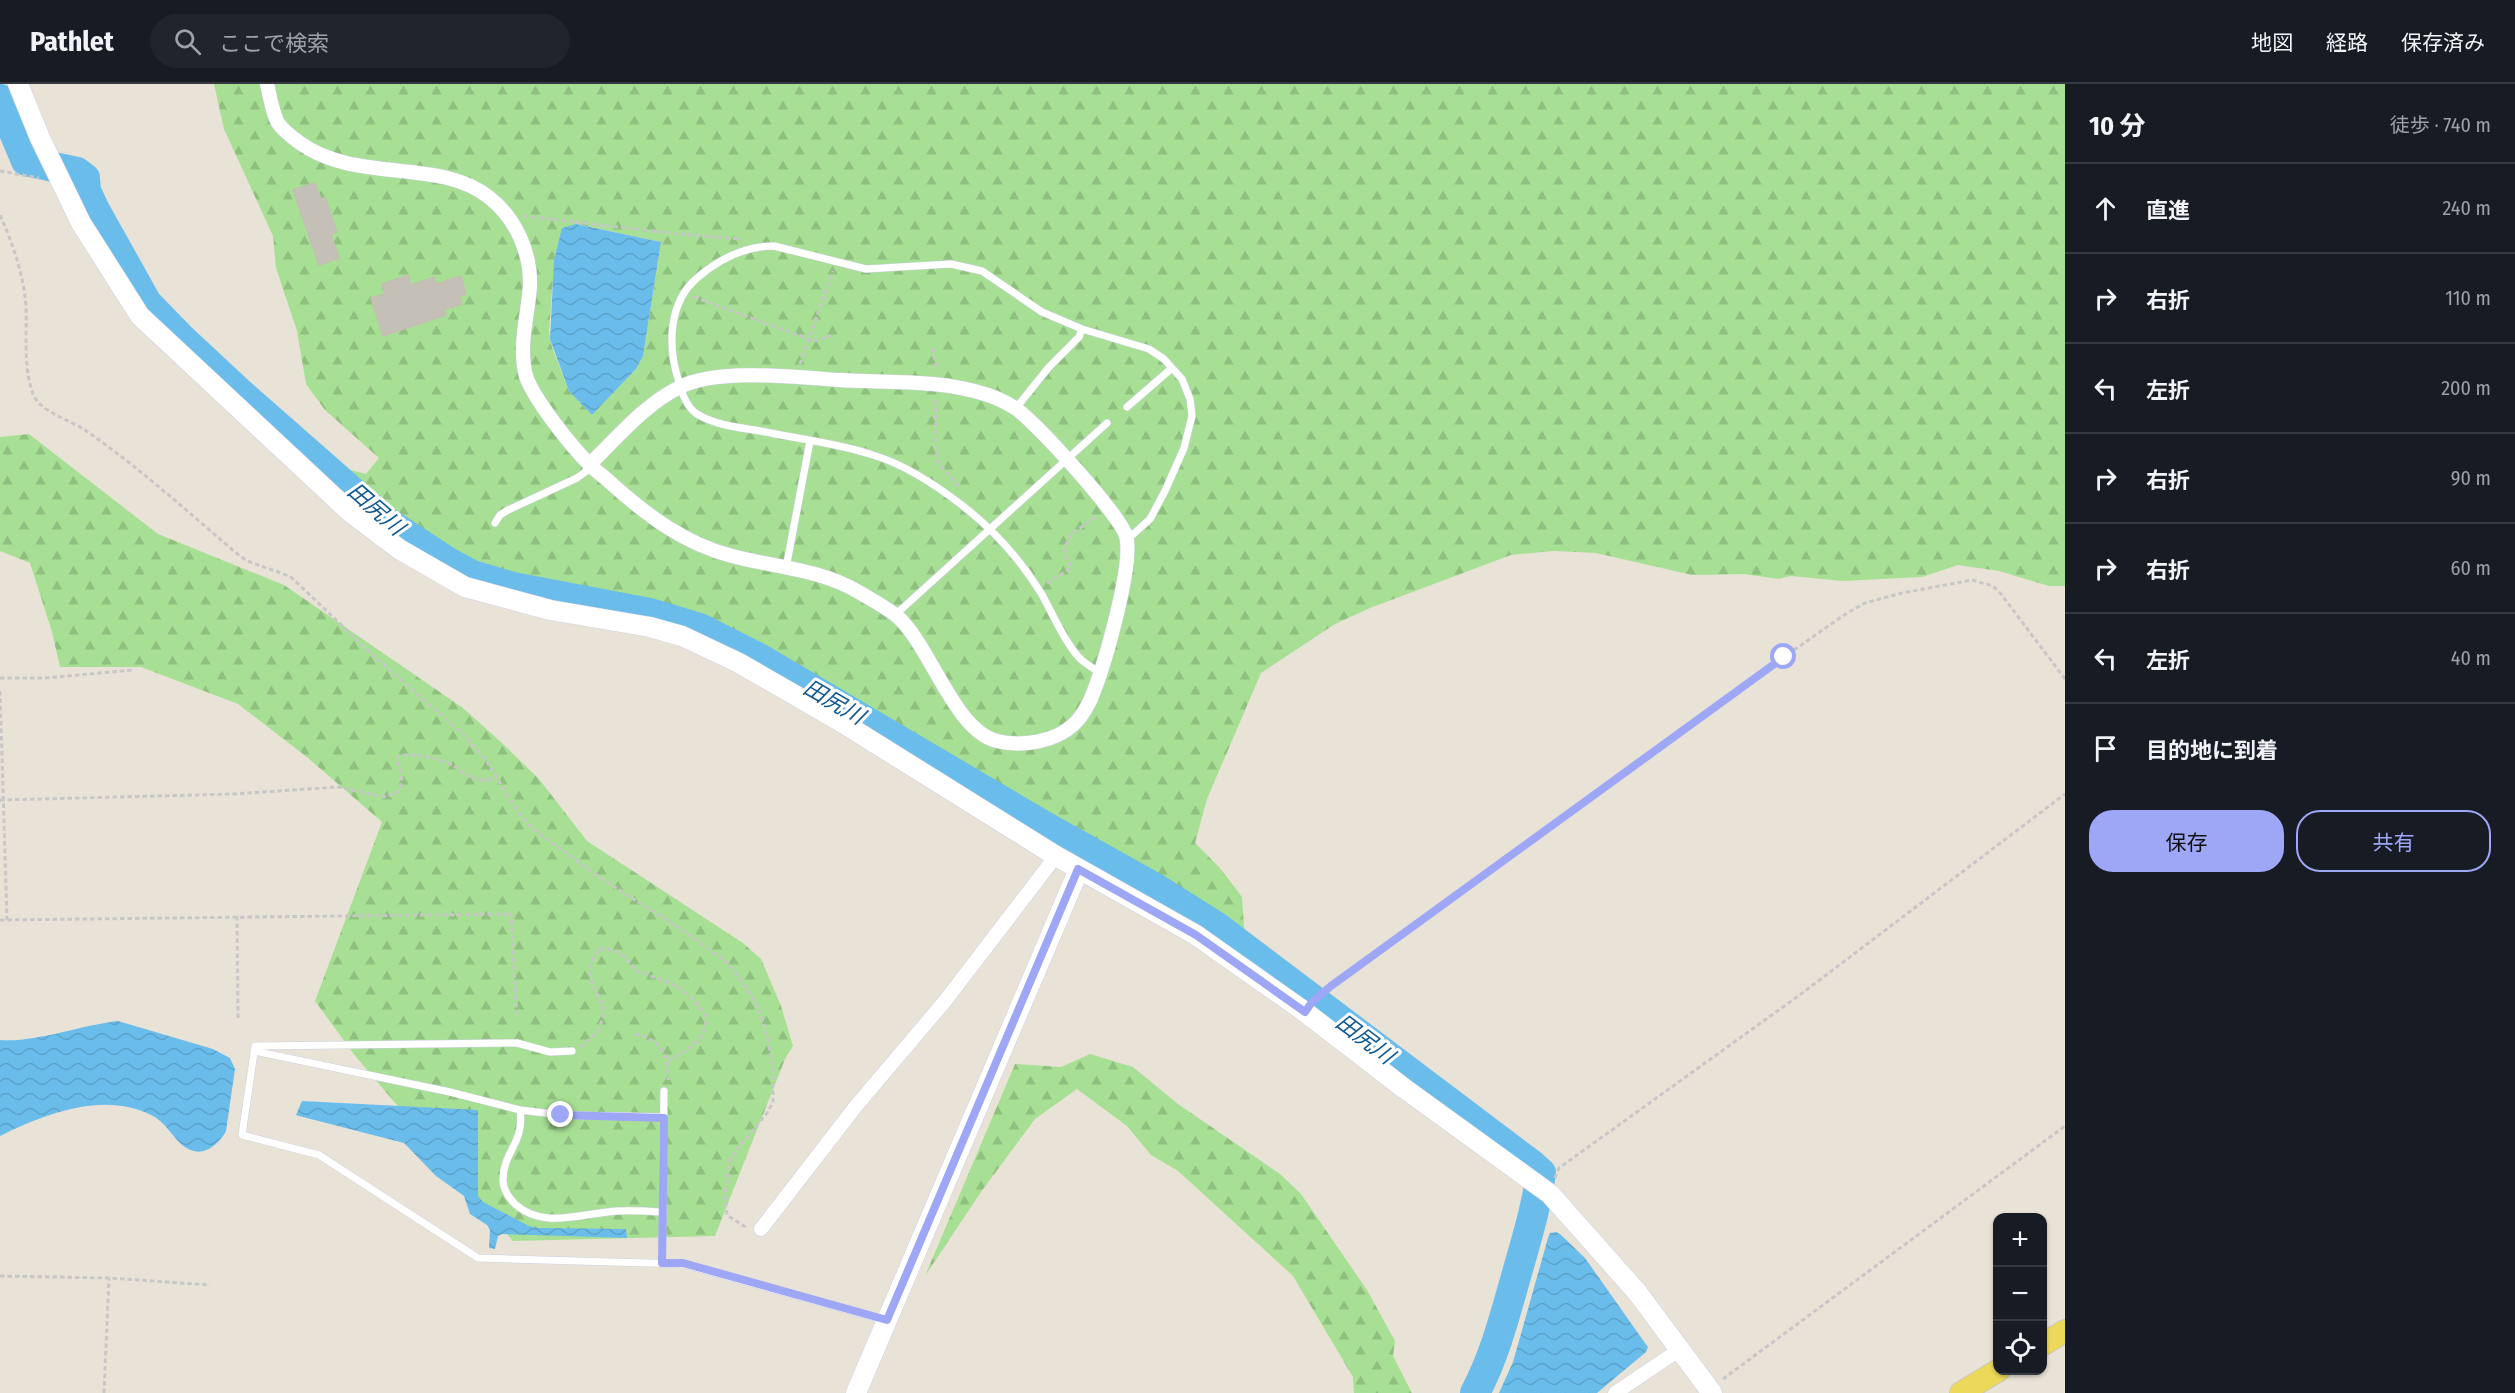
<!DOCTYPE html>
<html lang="ja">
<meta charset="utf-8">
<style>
:root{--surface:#171b24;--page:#20242c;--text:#f1f3f6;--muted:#9ea1a6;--line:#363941;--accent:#9ea6f6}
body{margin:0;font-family:"Fira Sans Condensed","Noto Sans JP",sans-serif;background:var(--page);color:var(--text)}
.controls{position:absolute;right:18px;bottom:18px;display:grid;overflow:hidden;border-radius:12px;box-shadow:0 2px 4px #0004}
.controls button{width:54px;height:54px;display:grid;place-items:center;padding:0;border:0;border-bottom:2px solid var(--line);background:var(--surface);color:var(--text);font:30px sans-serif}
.stop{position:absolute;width:18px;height:18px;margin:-14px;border:4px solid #9ea6f6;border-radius:50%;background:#fff}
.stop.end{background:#9ea6f6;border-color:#fff;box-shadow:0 2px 6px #0008}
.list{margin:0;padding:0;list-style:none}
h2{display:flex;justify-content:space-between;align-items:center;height:78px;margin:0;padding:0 24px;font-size:26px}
h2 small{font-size:20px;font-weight:400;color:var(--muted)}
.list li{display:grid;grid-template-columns:39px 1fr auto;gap:18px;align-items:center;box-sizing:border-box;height:90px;padding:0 24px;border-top:2px solid var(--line)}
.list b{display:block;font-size:22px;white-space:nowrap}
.list em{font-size:20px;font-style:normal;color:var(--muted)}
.actions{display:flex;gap:12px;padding:18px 24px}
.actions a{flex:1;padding:14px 0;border:2px solid var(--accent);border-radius:24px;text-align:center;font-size:21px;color:var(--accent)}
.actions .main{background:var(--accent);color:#111}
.icon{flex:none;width:33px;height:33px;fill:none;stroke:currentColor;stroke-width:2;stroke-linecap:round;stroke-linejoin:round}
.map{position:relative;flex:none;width:2065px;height:1309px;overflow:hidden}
header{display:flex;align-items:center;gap:36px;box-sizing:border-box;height:84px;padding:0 30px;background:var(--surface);border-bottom:2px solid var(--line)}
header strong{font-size:28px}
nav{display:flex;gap:33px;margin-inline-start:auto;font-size:21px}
.search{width:420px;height:54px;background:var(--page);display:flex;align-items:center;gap:15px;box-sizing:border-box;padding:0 21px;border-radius:33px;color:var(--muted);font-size:22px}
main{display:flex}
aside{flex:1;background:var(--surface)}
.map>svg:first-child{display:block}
</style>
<header>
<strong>Pathlet</strong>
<div class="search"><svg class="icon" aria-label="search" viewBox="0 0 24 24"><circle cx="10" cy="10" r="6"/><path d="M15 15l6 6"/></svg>ここで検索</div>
<nav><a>地図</a><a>経路</a><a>保存済み</a></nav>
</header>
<main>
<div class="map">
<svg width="2065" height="1309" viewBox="0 0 2065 1309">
<defs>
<pattern id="forest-firs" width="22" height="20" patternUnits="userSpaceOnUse" patternTransform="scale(1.5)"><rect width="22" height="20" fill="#a7e094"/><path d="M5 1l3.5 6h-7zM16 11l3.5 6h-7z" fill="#90c07f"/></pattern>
<pattern id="water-waves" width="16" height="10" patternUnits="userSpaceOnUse" patternTransform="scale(1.5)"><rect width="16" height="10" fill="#6abdeb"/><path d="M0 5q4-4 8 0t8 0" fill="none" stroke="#5ca2c9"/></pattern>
</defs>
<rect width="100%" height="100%" fill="#e9e3d7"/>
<path fill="url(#forest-firs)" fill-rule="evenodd" d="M214 0H2065V502H2049L1999 487 1958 481 1922 493 1843 497 1791 492 1778 495 1744 490 1692 491 1596 469 1554 467 1511 471 1370 524 1335 540 1261 589 1207 715 1195 759 1220 784 1242 813 1246 871 1126 793 730 564C699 549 669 537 636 529 595 520 545 519 506 507 411 477 345 409 271 346L280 330 339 383 366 390 379 374 325 326 306 300 297 247 276 184 273 152 224 45ZM577 140 661 158 643 272 636 285 592 331 569 307 552 263 549 248 555 170Z
M29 350 158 450 284 501 463 624 502 659 539 695 587 757 743 859 761 875 781 922 793 962 785 975 715 1152 513 1157 356 973 315 917 382 738 308 674 238 620 141 583H60L52 548 30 479 0 467V353Z
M1090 970 1133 983 1178 1020 1280 1090 1301 1110 1367 1206 1395 1257 1393 1272 1412 1309H1354L1353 1293 1293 1192 1178 1087 1151 1071 1127 1042 1077 1005 1035 1035 981 1108 925 1192 1015 980 1061 983Z"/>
<path fill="url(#water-waves)" d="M576 140 661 158 643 272 636 285 592 331 569 307 550 255 554 176 562 144Z
M118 937 213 965 230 974 235 985 226 1047C221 1057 207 1071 194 1067 175 1062 170 1041 153 1032 106 1006 44 1030 0 1052V956C35 959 81 941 118 937Z
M302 1017 478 1026V1112L483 1118 529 1142 537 1144 626 1145 627 1154 502 1150 498 1152 495 1165 489 1164 490 1146 487 1141 470 1130 464 1112 436 1092 404 1059 299 1032 296 1031Z
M1556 1148 1560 1150 1585 1174 1645 1259 1648 1263 1646 1268 1597 1309H1499L1513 1278 1548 1154 1550 1149Z"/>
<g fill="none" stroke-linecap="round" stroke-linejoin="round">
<path stroke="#6abdeb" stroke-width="30" d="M0 15 26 77 77 88 85 94 86 107 95 126 147 219 181 254 239 308 387 438 448 478 472 491 513 503 650 529 700 544 759 574 1041 740 1152 802 1217 843 1531 1080 1541 1089C1536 1126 1525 1160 1515 1196 1504 1235 1494 1273 1475 1309"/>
</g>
<path fill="#c4c0b8" stroke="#c4bfb2" stroke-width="1.5" d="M315 99 321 115 325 113 337 148 331 150 339 174 319 181 293 106Z
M408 191 411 201 434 193 436 200 461 192 466 210 459 213 462 220 444 226 446 231 383 252 371 214 385 210 382 200Z"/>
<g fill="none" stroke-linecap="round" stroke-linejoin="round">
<g stroke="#cdcfe0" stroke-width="8">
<path id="lane" d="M1127 323 1172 284
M1016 324 1049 283 1079 253 1082 245
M495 439 500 431 508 426 577 394 592 383
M786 484 810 357
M895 531 1107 339
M1099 588C1094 585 1089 582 1084 578 1068 566 1052 528 1041 509 1020 475 995 447 963 422 936 401 906 381 873 371 840 360 805 356 771 349 747 344 718 343 697 330 686 323 681 307 678 295 668 262 668 219 697 194 719 175 745 162 774 162L866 185 951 180 982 187 1042 228 1082 245 1149 265 1164 275 1182 295 1190 315 1192 332 1184 364 1165 407 1150 435 1127 456
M254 967 450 1008 520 1026 561 1031 664 1033
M572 967 550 968 517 959 255 962 242 1051 319 1071 478 1174 683 1180 884 1236
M520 1026C525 1059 503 1067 503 1096 503 1106 508 1113 515 1120 544 1146 582 1129 617 1127 632 1126 647 1127 663 1128
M662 1179 664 1007"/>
</g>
<g stroke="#cdcfe0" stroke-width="15">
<path id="street" d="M267 0C270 12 272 28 278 39 283 46 293 54 300 59 357 100 439 73 490 114 516 135 531 169 530 202 528 231 518 263 526 292 534 316 572 363 590 381 597 388 606 394 613 401 648 432 685 460 732 472 773 483 819 485 857 507 870 515 888 524 899 534 931 564 955 647 997 657 1021 663 1055 658 1073 641 1082 633 1090 619 1094 607 1105 578 1134 479 1126 452 1121 432 1035 337 1015 324 1007 319 997 314 988 311 939 295 889 299 839 296 797 293 717 284 680 303 645 320 617 354 589 381
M761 1145 856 1022 945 917 1056 772
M1615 1309 1679 1266"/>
</g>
<g stroke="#cdcfe0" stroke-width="21">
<path id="secondary" d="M18 0 40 54 81 139 140 232 350 428 399 465 465 503 550 526 650 543 682 552 739 579 838 636 1056 772 1196 851 1305 928 1405 1005 1550 1110 1637 1208 1712 1309
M856 1309 1079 785"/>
</g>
<g stroke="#c7c7c7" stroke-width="24">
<path id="primary" d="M2042 1261 2065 1247
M1961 1309 1999 1286"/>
</g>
<path stroke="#c7c7c7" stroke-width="3" stroke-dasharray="4.5 3" stroke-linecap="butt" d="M0 87 39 94
M0 131C13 160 24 192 26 223 27 251 23 282 33 310 40 328 70 336 85 346 140 384 189 429 241 473 257 483 275 485 292 494L375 573 463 650 486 676 518 728 532 744 602 795 690 851 729 880 745 902 759 925 767 951 773 984V1018L767 1029 730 1074 725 1112 727 1131 747 1144
M524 132 679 150 741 155
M694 213 814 257 831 252
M933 264 937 287
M800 280 833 187
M935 316 937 377 959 403
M1047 499 1071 484 1064 465 1072 450 1098 431
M0 594H45L133 586
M0 607 7 836
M0 716 234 710 339 703 383 713 398 708C405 695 401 690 397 677L399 672C411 668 443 675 454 682 469 692 478 701 496 693
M237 832 238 934
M0 836 511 830 517 934
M1315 915 1784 573 1847 529 1865 519 1902 509 1972 496 1993 502 2001 510 2065 595
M635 950C660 955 670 971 668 996
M581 963 598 948 605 927C596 901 580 893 599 865 617 865 625 870 635 886 668 900 684 898 706 932 708 956 687 967 669 976
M1555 1094 1559 1084 1801 910 2065 710
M0 1192 109 1194 210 1201
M1723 1295 2065 1042
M104 1309 109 1194"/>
<use href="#lane" stroke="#fff" stroke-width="7"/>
<use href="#street" stroke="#fff" stroke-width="14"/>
<use href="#secondary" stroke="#fff" stroke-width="20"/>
<use href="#primary" stroke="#edd959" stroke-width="22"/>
</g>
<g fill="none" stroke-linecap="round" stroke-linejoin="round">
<path stroke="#9ea6f6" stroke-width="8" d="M561 1031 664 1034 662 1179H683L887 1236 1078 785 1196 851 1305 928 1312 918 1331 902 1784 573"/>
</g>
<g text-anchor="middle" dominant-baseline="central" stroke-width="6" stroke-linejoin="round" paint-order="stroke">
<g font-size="22" font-style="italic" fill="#0f5892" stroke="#fff">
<text transform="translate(376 425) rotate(41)">田尻川</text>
<text transform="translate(834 618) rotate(30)">田尻川</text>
<text transform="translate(1365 955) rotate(37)">田尻川</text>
</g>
</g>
</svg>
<div class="controls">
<button>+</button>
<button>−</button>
<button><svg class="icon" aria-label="locate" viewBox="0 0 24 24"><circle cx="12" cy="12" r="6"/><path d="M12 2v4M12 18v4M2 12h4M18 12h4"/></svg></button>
</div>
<div class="stop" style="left:1784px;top:573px"></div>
<div class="stop end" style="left:561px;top:1031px"></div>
</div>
<aside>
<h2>10 分<small>徒歩 · 740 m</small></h2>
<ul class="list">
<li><svg class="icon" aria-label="ahead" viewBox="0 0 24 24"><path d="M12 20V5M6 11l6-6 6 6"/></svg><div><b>直進</b></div><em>240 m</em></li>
<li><svg class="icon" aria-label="right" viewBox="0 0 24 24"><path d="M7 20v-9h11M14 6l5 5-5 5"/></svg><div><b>右折</b></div><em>110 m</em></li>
<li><svg class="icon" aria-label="left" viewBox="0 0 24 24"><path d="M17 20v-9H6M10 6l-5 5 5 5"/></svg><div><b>左折</b></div><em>200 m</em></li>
<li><svg class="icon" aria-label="right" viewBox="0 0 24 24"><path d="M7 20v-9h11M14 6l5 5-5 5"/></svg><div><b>右折</b></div><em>90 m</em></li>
<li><svg class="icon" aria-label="right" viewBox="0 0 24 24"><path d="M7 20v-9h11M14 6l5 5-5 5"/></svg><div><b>右折</b></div><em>60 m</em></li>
<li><svg class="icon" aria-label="left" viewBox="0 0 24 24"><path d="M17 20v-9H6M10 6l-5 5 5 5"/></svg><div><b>左折</b></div><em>40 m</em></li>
<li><svg class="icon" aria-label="arrive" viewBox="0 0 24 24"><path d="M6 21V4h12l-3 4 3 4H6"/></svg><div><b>目的地に到着</b></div></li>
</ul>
<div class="actions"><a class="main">保存</a><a>共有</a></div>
</aside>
</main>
